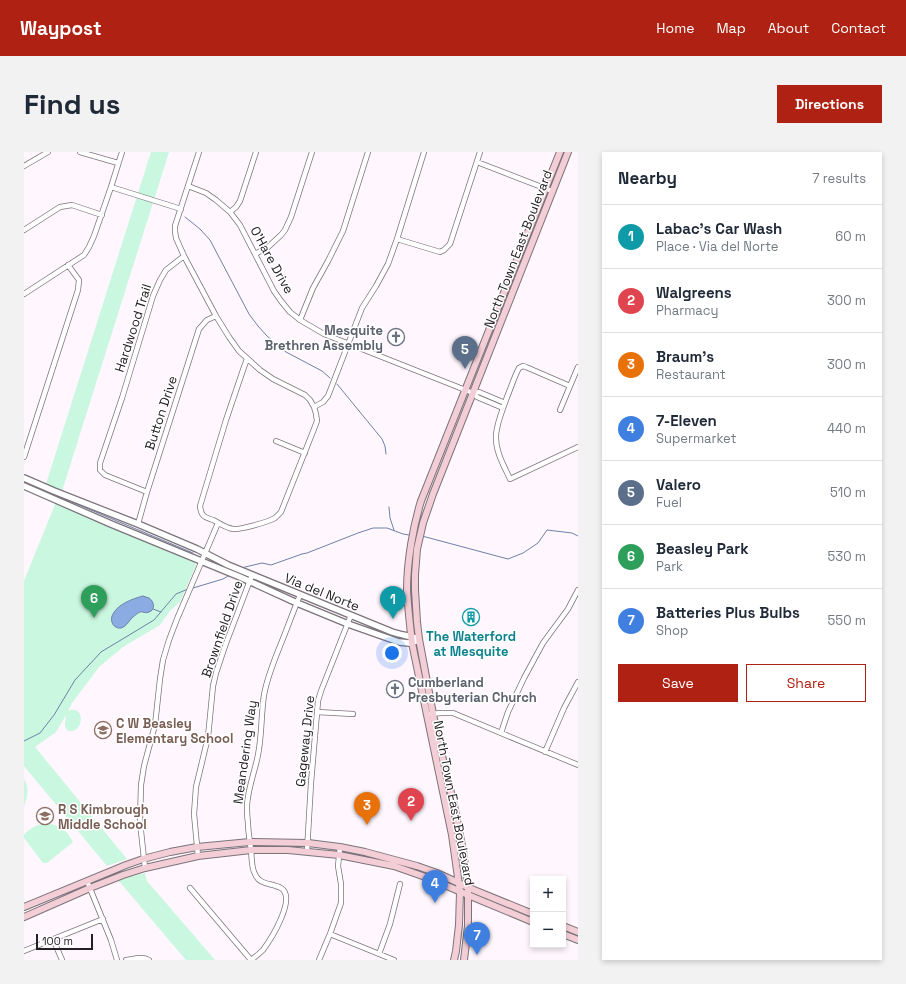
<!DOCTYPE html>
<meta charset="utf-8">
<style>
:root{--surface:#fff;--page:#f2f2f3;--text:#1f2937;--muted:#747a83;--line:#e0e1e3;--accent:#af2112}
body{margin:0;font-family:"Space Grotesk",sans-serif;background:var(--page);color:var(--text)}
.controls{position:absolute;right:12px;bottom:12px;display:grid;overflow:hidden;border-radius:0px;box-shadow:0 2px 6px #0003}
.controls button{width:36px;height:36px;display:grid;place-items:center;padding:0;border:0;border-bottom:1px solid var(--line);background:var(--surface);color:var(--text);font:20px sans-serif}
.scale{position:absolute;left:12px;bottom:10px;width:57px;box-sizing:border-box;padding-left:4px;border:2px solid #232023;border-top:0;font-size:11px;line-height:14px;white-space:nowrap;color:#232023;-webkit-text-stroke:3px #fff;paint-order:stroke}
.you{position:absolute;left:368px;top:501px;width:14px;height:14px;margin:-10px;border:3px solid #fff;border-radius:50%;background:#1a73e8;box-shadow:0 0 0 6px #1a73e833}
.badge{display:grid;place-items:center;width:26px;height:26px;border-radius:50%;background:var(--accent);color:#fff;font-size:13px;font-weight:700}
.pin{position:absolute;translate:-50% -33px;filter:drop-shadow(0 1px 2px #0008)}
.pin::after{content:'';position:absolute;top:21px;width:14px;height:12px;background:inherit;clip-path:polygon(0 0,100% 0,50% 100%)}
.list{margin:0;padding:0;list-style:none}
h2{display:flex;justify-content:space-between;align-items:center;height:52px;margin:0;padding:0 16px;font-size:17px}
h2 small{font-size:13px;font-weight:400;color:var(--muted)}
.list li{display:grid;grid-template-columns:26px 1fr auto;gap:12px;align-items:center;box-sizing:border-box;height:64px;padding:0 16px;border-top:1px solid var(--line)}
.list b{display:block;font-size:15px;white-space:nowrap}
.list p{margin:0;font-size:13px;white-space:nowrap;color:var(--muted)}
.list em{font-size:13px;font-style:normal;color:var(--muted)}
.actions{display:flex;gap:8px;padding:12px 16px}
.actions a{flex:1;padding:9px 0;border:1px solid var(--accent);border-radius:0px;text-align:center;font-size:14px;color:var(--accent)}
.actions .main{background:var(--accent);color:#fff}
.map{position:relative;flex:none;width:554px;height:808px;overflow:hidden;border-radius:0px}
header{display:flex;align-items:center;gap:24px;box-sizing:border-box;height:56px;padding:0 20px;background:var(--accent);color:#fff}
header strong{font-size:19px}
nav{display:flex;gap:22px;margin-inline-start:auto;font-size:14px}
.intro{display:flex;align-items:center;justify-content:space-between;box-sizing:border-box;height:96px;padding:0 24px}
h1{margin:0;font-size:28px}
.button{padding:10px 18px;border-radius:0px;background:var(--accent);color:#fff;font-size:14px;font-weight:700}
main{display:flex;gap:24px;padding:0 24px}
aside{flex:1;background:var(--surface);border-radius:0px;box-shadow:0 2px 6px #0003}
.map>svg:first-child{display:block}
</style>
<header>
<strong>Waypost</strong>
<nav><a>Home</a><a>Map</a><a>About</a><a>Contact</a></nav>
</header>
<div class="intro"><h1>Find us</h1><a class="button">Directions</a></div>
<main>
<div class="map">
<svg width="554" height="808" viewBox="0 0 554 808">
<rect width="100%" height="100%" fill="#fff6fe"/>
<path fill="#caf7df" d="M127 0H145L38 339 23 334 22 332Z
M32 350 41 354 67 367 169 410 172 413 156 450 146 459 136 473 99 495 75 515 48 551 44 559C61 551 61 581 45 579 38 575 42 570 42 563L32 580 11 595 103 707 83 714 0 614V429Z
M0 627C5 635 4 645 0 654Z
M21 671C36 673 42 677 49 690L23 711H19L0 686V683C6 676 12 673 21 671Z
M121 721 123 729 191 808H162L94 728Z"/>
<path fill="#8bace3" stroke="#6c82a9" d="M119 444C121 445 123 445 125 446 130 449 132 458 125 460 122 462 118 459 116 460 113 461 108 466 106 468 104 471 101 475 97 476 90 477 86 470 88 464 93 452 108 447 119 444Z"/>
<g fill="none" stroke-linecap="round" stroke-linejoin="round">
<path stroke="#6c82a9" stroke-width="1" d="M161 65 176 77 186 88 225 162 234 174 243 184 262 200 298 219 306 226
M313 232 358 287 361 294 362 302
M48 350 169 401
M365 355 366 366 370 378
M398 384 484 407 499 401 514 391 523 378 548 381 554 384
M217 416 238 411 247 413 278 402 283 401 334 381 349 376H363L379 382 385 383
M169 436 199 427 206 423
M129 457 137 460
M0 589 16 581 30 563 51 528 77 500 130 468 152 442 164 437"/>
<g stroke="#7c747b" stroke-width="6">
<path id="minor" d="M56 0 94 11
M175 0 151 74V79L152 86 160 104 192 164 205 185 215 199 236 218 249 227 281 243 286 248 290 255 292 262 293 269 290 277 257 360C255 362 253 364 251 366 244 370 216 378 209 377 202 376 195 371 189 368 180 365 177 364 176 354L202 268 220 215 223 207
M453 10 528 39
M0 14 24 0
M164 34 182 41 192 48 206 60 216 73 250 139 257 149 266 160 276 168 300 182 449 241 453 245 479 256
M87 35 157 57
M206 60 212 55 216 49 232 0
M0 78 36 55 48 53 78 63
M373 87 416 100 420 98 426 92 456 0
M231 102 244 95 257 83 261 78 267 65 288 0
M0 142 60 103 65 95 70 84 87 35 98 0
M276 168 289 136 304 109 319 79 344 0
M546 234 502 215 499 214 495 216C490 225 487 236 483 245 479 257 473 270 472 283 471 299 480 314 486 327L554 295
M449 241 455 240 481 251
M290 255 299 250 304 244 338 156 352 134 364 112 373 87 400 0
M536 258 554 215
M252 289 281 301
M0 305 54 138 55 128 44 113
M123 340 81 323 76 318V311L98 246 129 144 136 128 142 118 160 104
M114 372 123 340 175 177 183 168 192 164
M293 560 329 562
M406 562 417 561H429L554 613
M477 581 484 560 500 526 519 491 544 457 554 438
M521 600 540 556 554 530
M283 699 287 631 294 549 297 539 327 463
M174 704 170 662 172 635 184 585 189 534 192 521 201 494 228 423
M121 716 116 670 117 633 120 614 131 573 136 527 139 508 145 488 153 467 194 371
M63 729 87 788 93 808
M166 736 227 808
M306 782 370 808
M29 787 38 808
M0 799 79 767
M355 802 366 772 376 732
M102 808C110 807 118 804 125 808
M227 808C231 805 235 802 239 798 247 787 273 746 257 736 248 731 235 733 231 722 227 715 228 706 227 698 226 689 224 680 224 671 223 665 223 659 223 653 224 636 231 619 234 603 238 583 237 563 240 543 243 526 250 509 256 494 263 477 269 460 276 443
M295 808 306 782 317 751V732L314 714 316 695"/>
</g>
<g stroke="#7c747b" stroke-width="8">
<path id="tertiary" d="M0 326 30 339 114 372 173 397 204 413 368 480C377 483 386 484 395 487
M0 334 87 372 216 425 273 451 324 472 375 490 385 491 392 489"/>
</g>
<g stroke="#7c747b" stroke-width="8">
<path id="secondary" d="M0 755 102 713 119 707 146 700 173 695 226 690 284 691 316 695 341 700 393 714 413 721 450 738 509 762
M0 765 66 736 99 723 121 716 174 704 227 698H264L315 703 370 714 407 727 444 743 509 770
M539 774 554 780
M539 782 554 788
M430 808 432 799 435 773 436 740 428 683 388 491C386 473 384 456 383 438 383 410 389 375 397 349L536 0
M440 808 444 774V735L439 699 430 653 413 583 395 487 393 470 391 438V423L393 397 399 371 409 342 544 0"/>
</g>
<use href="#minor" stroke="#fff" stroke-width="4.5"/>
<use href="#tertiary" stroke="#fff" stroke-width="5.5"/>
<use href="#secondary" stroke="#f3ced6" stroke-width="6"/>
</g>
<defs>
<g id="church-ring" transform="scale(0.9)"><circle r="9.5" fill="#fff" stroke="#6b7280" stroke-width="1.5"/><path d="M-1.2-6h2.4v3.5h3.3v2.4h-3.3V6h-2.4V-.1h-3.3v-2.4h3.3Z" fill="#6b7280"/></g>
<g id="building-ring" transform="scale(0.9)"><circle r="9.5" fill="#fff" stroke="#0f9aa8" stroke-width="1.5"/><path d="M-4-6H4V6H1V3H-1V6H-4ZM-2.5-4.3h1.7v1.8h-1.7ZM.8-4.3h1.7v1.8H.8ZM-2.5-1h1.7V.8h-1.7ZM.8-1h1.7V.8H.8Z" fill="#0f9aa8"/></g>
<g id="school-ring" transform="scale(0.9)"><circle r="9.5" fill="#fff" stroke="#8d6e63" stroke-width="1.5"/><path d="M0-5L7-2L0 1L-7-2ZM-4 1L0 2.5L4 1V4Q0 6-4 4Z" fill="#8d6e63"/></g>
</defs>
<g fill-rule="evenodd">
<use href="#church-ring" x="372" y="185"/>
<use href="#building-ring" x="447" y="465"/>
<use href="#church-ring" x="371" y="537"/>
<use href="#school-ring" x="79" y="578"/>
<use href="#school-ring" x="21" y="664"/>
</g>
<g text-anchor="middle" dominant-baseline="central" stroke-width="3" stroke-linejoin="round" paint-order="stroke">
<g font-size="13" fill="#232023" stroke="#fff">
<text transform="translate(494 97) rotate(-69)">North Town East Boulevard</text>
<text transform="translate(248 108) rotate(61)">O'Hare Drive</text>
<text transform="translate(109 176) rotate(-72)">Hardwood Trail</text>
<text transform="translate(137 261) rotate(-72)">Button Drive</text>
<text transform="translate(298 440) rotate(22)">Via del Norte</text>
<text transform="translate(198 477) rotate(-71)">Brownfield Drive</text>
<text transform="translate(281 589) rotate(-84)">Gageway Drive</text>
<text transform="translate(221 600) rotate(-82)">Meandering Way</text>
<text transform="translate(430 651) rotate(79)">North Town East Boulevard</text>
</g>
<g font-size="13" font-weight="bold" fill="#5b616d" stroke="#fff" text-anchor="end">
<text x="359" y="178">Mesquite<tspan x="359" dy="15">Brethren Assembly</tspan></text>
<text x="384" y="530" text-anchor="start">Cumberland<tspan x="384" dy="15">Presbyterian Church</tspan></text>
</g>
<g font-size="13" font-weight="bold" fill="#0d838f" stroke="#fff">
<text x="447" y="484">The Waterford<tspan x="447" dy="15">at Mesquite</tspan></text>
</g>
<g font-size="13" font-weight="bold" fill="#785e54" stroke="#fff" text-anchor="start">
<text x="92" y="571">C W Beasley<tspan x="92" dy="15">Elementary School</tspan></text>
<text x="34" y="657">R S Kimbrough<tspan x="34" dy="15">Middle School</tspan></text>
</g>
</g>
</svg>
<div class="controls">
<button>+</button>
<button>−</button>
</div>
<div class="scale">100 m</div>
<div class="you"></div>
<div class="pin badge" style="left:369px;top:467px;background:#0f9aa8">1</div>
<div class="pin badge" style="left:387px;top:669px;background:#e0444e">2</div>
<div class="pin badge" style="left:343px;top:673px;background:#e8710a">3</div>
<div class="pin badge" style="left:411px;top:751px;background:#3f7fe0">4</div>
<div class="pin badge" style="left:441px;top:217px;background:#5c6f8a">5</div>
<div class="pin badge" style="left:70px;top:466px;background:#2e9e5b">6</div>
<div class="pin badge" style="left:453px;top:803px;background:#3f7fe0">7</div>
</div>
<aside>
<h2>Nearby<small>7 results</small></h2>
<ul class="list">
<li><span class="badge" style="background:#0f9aa8">1</span><div><b>Labac's Car Wash</b><p>Place · Via del Norte</p></div><em>60 m</em></li>
<li><span class="badge" style="background:#e0444e">2</span><div><b>Walgreens</b><p>Pharmacy</p></div><em>300 m</em></li>
<li><span class="badge" style="background:#e8710a">3</span><div><b>Braum's</b><p>Restaurant</p></div><em>300 m</em></li>
<li><span class="badge" style="background:#3f7fe0">4</span><div><b>7-Eleven</b><p>Supermarket</p></div><em>440 m</em></li>
<li><span class="badge" style="background:#5c6f8a">5</span><div><b>Valero</b><p>Fuel</p></div><em>510 m</em></li>
<li><span class="badge" style="background:#2e9e5b">6</span><div><b>Beasley Park</b><p>Park</p></div><em>530 m</em></li>
<li><span class="badge" style="background:#3f7fe0">7</span><div><b>Batteries Plus Bulbs</b><p>Shop</p></div><em>550 m</em></li>
</ul>
<div class="actions"><a class="main">Save</a><a>Share</a></div>
</aside>
</main>
